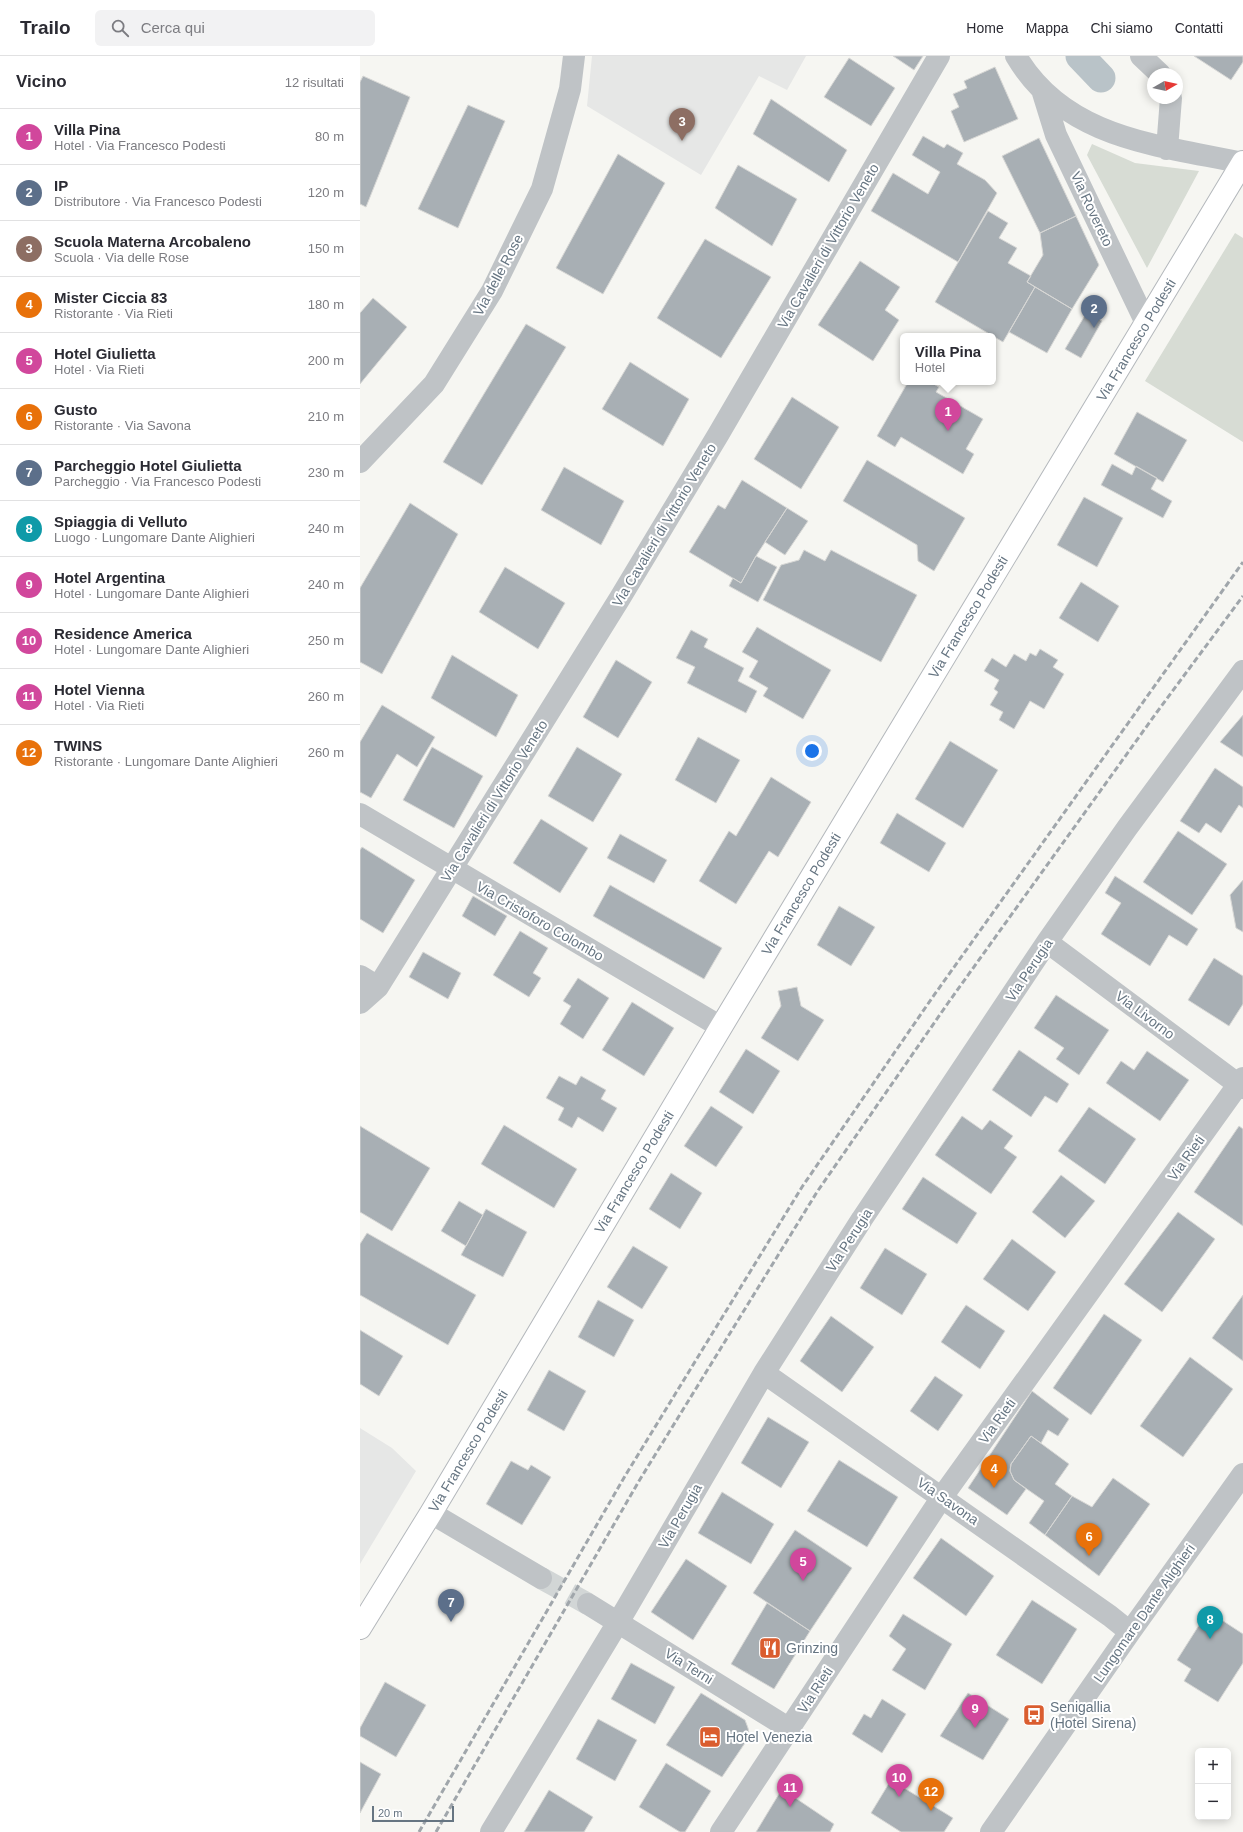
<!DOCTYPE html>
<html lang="it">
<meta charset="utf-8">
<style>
:root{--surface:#fff;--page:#f2f2f3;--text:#2b2b33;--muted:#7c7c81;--line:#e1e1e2;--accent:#d93025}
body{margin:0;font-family:Helvetica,sans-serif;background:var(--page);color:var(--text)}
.controls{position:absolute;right:12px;bottom:12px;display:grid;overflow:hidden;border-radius:6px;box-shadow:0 2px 10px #0003}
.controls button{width:36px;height:36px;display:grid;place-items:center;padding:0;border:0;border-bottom:1px solid var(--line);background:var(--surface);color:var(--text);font:20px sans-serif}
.compass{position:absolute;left:787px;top:12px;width:36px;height:36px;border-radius:50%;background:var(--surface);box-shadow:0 2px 10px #0003;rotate:81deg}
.scale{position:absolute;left:12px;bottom:10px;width:82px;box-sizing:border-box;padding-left:4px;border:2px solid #667582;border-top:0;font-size:11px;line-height:14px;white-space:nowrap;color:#667582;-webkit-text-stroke:3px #fff;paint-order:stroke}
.you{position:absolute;left:452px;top:695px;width:14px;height:14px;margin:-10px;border:3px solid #fff;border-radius:50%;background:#1a73e8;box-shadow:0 0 0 6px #1a73e833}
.badge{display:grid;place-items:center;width:26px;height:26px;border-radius:50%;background:var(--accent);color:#fff;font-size:13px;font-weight:700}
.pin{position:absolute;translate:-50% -33px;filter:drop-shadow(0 1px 2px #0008)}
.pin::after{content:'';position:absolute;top:21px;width:14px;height:12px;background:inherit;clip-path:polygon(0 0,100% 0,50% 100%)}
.popup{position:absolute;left:540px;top:277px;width:96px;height:52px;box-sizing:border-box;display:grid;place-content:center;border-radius:6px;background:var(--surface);filter:drop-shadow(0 1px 3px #0005);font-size:13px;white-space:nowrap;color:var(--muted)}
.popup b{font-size:15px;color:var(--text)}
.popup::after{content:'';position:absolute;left:50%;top:100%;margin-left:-8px;border:8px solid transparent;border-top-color:var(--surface)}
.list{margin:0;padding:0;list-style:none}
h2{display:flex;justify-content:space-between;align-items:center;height:52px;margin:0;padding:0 16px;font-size:17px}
h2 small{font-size:13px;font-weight:400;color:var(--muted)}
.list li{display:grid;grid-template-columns:26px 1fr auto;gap:12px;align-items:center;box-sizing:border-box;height:56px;padding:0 16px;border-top:1px solid var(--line)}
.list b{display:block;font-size:15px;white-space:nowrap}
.list p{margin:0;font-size:13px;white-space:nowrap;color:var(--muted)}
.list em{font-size:13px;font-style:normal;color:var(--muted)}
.icon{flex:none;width:22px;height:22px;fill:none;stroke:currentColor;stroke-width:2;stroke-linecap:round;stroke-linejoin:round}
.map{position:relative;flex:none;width:883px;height:1776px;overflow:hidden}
header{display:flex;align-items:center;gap:24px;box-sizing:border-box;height:56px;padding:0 20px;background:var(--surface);border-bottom:1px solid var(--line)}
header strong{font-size:19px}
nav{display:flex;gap:22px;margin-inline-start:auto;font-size:14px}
.search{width:280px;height:36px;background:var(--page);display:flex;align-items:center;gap:10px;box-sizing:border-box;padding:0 14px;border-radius:6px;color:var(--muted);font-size:15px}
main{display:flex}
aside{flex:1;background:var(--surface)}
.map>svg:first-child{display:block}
</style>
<header>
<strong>Trailo</strong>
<div class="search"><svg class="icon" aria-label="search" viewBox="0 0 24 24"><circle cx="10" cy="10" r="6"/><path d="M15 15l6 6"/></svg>Cerca qui</div>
<nav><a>Home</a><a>Mappa</a><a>Chi siamo</a><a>Contatti</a></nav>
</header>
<main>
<aside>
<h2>Vicino<small>12 risultati</small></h2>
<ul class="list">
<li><span class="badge" style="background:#d1479c">1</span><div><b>Villa Pina</b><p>Hotel · Via Francesco Podesti</p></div><em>80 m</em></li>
<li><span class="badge" style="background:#5c6f8a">2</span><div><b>IP</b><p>Distributore · Via Francesco Podesti</p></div><em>120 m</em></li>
<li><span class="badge" style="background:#8d6e63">3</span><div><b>Scuola Materna Arcobaleno</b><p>Scuola · Via delle Rose</p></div><em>150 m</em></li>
<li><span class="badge" style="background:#e8710a">4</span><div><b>Mister Ciccia 83</b><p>Ristorante · Via Rieti</p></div><em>180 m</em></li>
<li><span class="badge" style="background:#d1479c">5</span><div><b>Hotel Giulietta</b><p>Hotel · Via Rieti</p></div><em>200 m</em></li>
<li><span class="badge" style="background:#e8710a">6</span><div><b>Gusto</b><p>Ristorante · Via Savona</p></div><em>210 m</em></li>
<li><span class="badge" style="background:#5c6f8a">7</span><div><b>Parcheggio Hotel Giulietta</b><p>Parcheggio · Via Francesco Podesti</p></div><em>230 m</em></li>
<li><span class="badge" style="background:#0f9aa8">8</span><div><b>Spiaggia di Velluto</b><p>Luogo · Lungomare Dante Alighieri</p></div><em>240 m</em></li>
<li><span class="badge" style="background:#d1479c">9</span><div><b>Hotel Argentina</b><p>Hotel · Lungomare Dante Alighieri</p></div><em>240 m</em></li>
<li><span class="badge" style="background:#d1479c">10</span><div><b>Residence America</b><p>Hotel · Lungomare Dante Alighieri</p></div><em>250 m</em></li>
<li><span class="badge" style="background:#d1479c">11</span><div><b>Hotel Vienna</b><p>Hotel · Via Rieti</p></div><em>260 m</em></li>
<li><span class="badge" style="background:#e8710a">12</span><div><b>TWINS</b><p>Ristorante · Lungomare Dante Alighieri</p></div><em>260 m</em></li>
</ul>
</aside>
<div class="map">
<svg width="883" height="1776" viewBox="0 0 883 1776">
<rect width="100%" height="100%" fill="#f6f6f2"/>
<path fill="#e6e7e6" d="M232 0H446L427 34 399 20 341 119 227 50Z
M0 1372 32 1392 56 1415 0 1508Z"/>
<path fill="#d7dcd4" d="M732 88 775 107 839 115 787 212 727 99Z
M875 177 883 182V386L785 325Z"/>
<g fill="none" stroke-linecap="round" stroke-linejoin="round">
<path stroke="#b9c3c8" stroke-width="29" d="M720 0 741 22"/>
</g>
<path fill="#a8afb4" stroke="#d7d7d5" d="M533 0H563L554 14Z
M834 0H883V6L871 24Z
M489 2 535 32 511 70 464 41Z
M635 11 658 63 604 86 591 55 599 51 593 38 607 32 604 25Z
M3 20 50 41 6 151 0 148V26Z
M411 43 487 94 469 126 393 78Z
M108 49 145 65 98 172 58 153Z
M563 80 584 92 587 88 603 97 597 108 625 124 637 137 598 206 511 155 533 117 568 138 580 116 552 99Z
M679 82 716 160 680 177 642 100Z
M258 98 305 127 243 238 196 212Z
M378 109 437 143 412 190 355 152Z
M628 155 648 167 639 182 657 192 648 207 671 220 667 226 675 231 643 286 575 246Z
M716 160 739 209 712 253 667 226 683 199 680 177Z
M345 183 411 221 361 302 297 262Z
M500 205 540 231 525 254 539 264 513 305 458 269Z
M675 231 712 253 687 297 649 276Z
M13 242 47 271 0 328V257Z
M727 256 742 265 721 302 705 293Z
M166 268 206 291 122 429 83 406Z
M270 306 329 343 303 390 242 353Z
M548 326H570L579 331 576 336 623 363 606 393 614 398 603 418 541 381 535 391 517 380Z
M432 341 479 371 441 433 394 403Z
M777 356 827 384 803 426 754 398Z
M507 404 605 462 574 515 558 505 557 489 483 445Z
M752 408 772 419 776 410 797 422 791 433 812 445 803 462 741 429Z
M204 411 264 445 241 489 181 454Z
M382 424 427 452 396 500 381 527 329 496 358 449 365 453Z
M724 441 763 462 737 511 697 489Z
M50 447 98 478 22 618 0 606V532Z
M427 452 448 465 425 499 405 486Z
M444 494 465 505 471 494 557 539 521 606 403 544 421 509 439 504Z
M396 500 417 511 398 546 369 530 373 522 381 527Z
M145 511 205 547 178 593 119 556Z
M721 526 759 550 738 586 699 562Z
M397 571 471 614 443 663 403 640 408 632 389 621 398 605 382 596Z
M331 574 348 583 344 591 384 612 378 625 397 635 386 657 327 627 335 611 316 602Z
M680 593 698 604 693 611 704 618 684 653 670 645 654 673 639 664 643 656 630 649 638 636 634 633 639 624 624 615 632 602 646 611 654 598 666 605 670 597 676 600Z
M92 599 158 639 136 681 71 642Z
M256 604 292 626 258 682 223 661Z
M22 649 75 681 57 711 37 698 11 742 0 736V686Z
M883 659V701L860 686Z
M338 681 380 704 356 747 315 724Z
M590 685 638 714 603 772 555 743Z
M72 691 123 720 94 772 43 744Z
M217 691 262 718 233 766 188 740Z
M855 712 883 731V752L879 749 861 777 846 767 839 777 820 765Z
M411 721 451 746 418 801 409 795 376 848 339 825 369 775 376 780Z
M537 757 586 787 569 816 520 787Z
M181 763 228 792 200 837 153 807Z
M818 775 867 808 832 859 783 826Z
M260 778 307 804 294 827 247 802Z
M2 791 55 824 23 877 0 863V794Z
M755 820 838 873 827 890 809 879 790 910 741 878 761 847 745 837Z
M883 824V876L876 872 870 839Z
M250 829 362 892 344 923 233 860Z
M113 840 147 860 135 880 102 860Z
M479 850 515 871 491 910 457 889Z
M160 875 188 892 173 917 181 922 169 941 133 919Z
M63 896 101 917 88 943 49 921Z
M854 902 883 920V948L869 970 828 944Z
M218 922 249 942 223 983 200 968 211 950 203 945Z
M437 931 441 950 464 964 438 1005 401 982 421 950 418 935Z
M696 939 749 974 719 1019 696 1003 704 992 674 972Z
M272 946 314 972 284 1020 242 994Z
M386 993 420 1015 393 1058 359 1036Z
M659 994 709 1028 697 1047 685 1040 671 1061 632 1034Z
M787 995 829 1024 800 1065 746 1027 761 1005 774 1014Z
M199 1020 216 1029 221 1020 246 1034 241 1043 257 1052 243 1076 218 1061 212 1072 198 1064 204 1052 186 1042Z
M351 1050 383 1071 356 1111 324 1090Z
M729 1051 776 1083 745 1128 698 1095Z
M602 1060 622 1074 630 1064 653 1080 644 1092 657 1101 631 1138 575 1099Z
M144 1069 217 1113 194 1152 121 1108Z
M0 1070 70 1112 32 1175 0 1156Z
M879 1070 883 1073V1170L834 1136Z
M311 1117 342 1137 320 1173 289 1153Z
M701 1119 735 1145 705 1182 672 1156Z
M563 1121 617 1157 597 1188 542 1153Z
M99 1145 123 1159 106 1190 81 1175Z
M126 1153 167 1176 143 1221 101 1199Z
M818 1156 855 1183 802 1256 764 1228Z
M7 1177 116 1239 88 1289 0 1239V1188Z
M652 1183 696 1216 668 1255 623 1223Z
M273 1190 308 1211 282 1253 247 1231Z
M525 1192 567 1218 542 1259 500 1232Z
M883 1239V1305L852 1282Z
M238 1244 274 1264 254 1301 218 1281Z
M606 1249 645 1275 620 1313 581 1286Z
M744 1258 782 1284 731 1359 693 1332Z
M471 1260 514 1291 482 1336 440 1305Z
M0 1274 43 1300 19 1340 0 1328Z
M830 1301 873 1333 823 1401 780 1370Z
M189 1314 226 1335 204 1375 167 1354Z
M575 1320 603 1339 578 1375 550 1355Z
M672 1335 709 1363 698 1380 688 1374 681 1387 671 1380 651 1408 650 1415 654 1424 666 1433 647 1459 608 1432Z
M408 1361 449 1386 421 1432 381 1407Z
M671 1380 709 1408 695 1428 712 1440 685 1479 669 1467 684 1445 654 1424 650 1415 651 1408Z
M479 1404 538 1441 507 1491 447 1455Z
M151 1405 168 1414 171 1409 191 1421 162 1469 126 1448Z
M753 1422 790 1448 739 1520 685 1479 712 1440 732 1451Z
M362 1436 414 1468 391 1508 338 1477Z
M435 1474 492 1512 450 1575 393 1537Z
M581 1482 634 1520 606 1560 553 1522Z
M326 1503 367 1530 333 1584 291 1556Z
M672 1544 717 1573 682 1628 636 1599Z
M407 1547 450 1575 414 1633 371 1608Z
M848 1555 883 1578V1607L858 1646 824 1625 831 1613 817 1604Z
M543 1558 592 1588 565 1634 532 1614 546 1593 529 1580Z
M271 1607 315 1631 295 1668 251 1643Z
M25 1626 66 1649 36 1701 0 1680V1672Z
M341 1637 385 1664 388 1672 389 1677 387 1684 362 1721 306 1689Z
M608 1637 649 1663 623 1704 580 1680Z
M522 1643 546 1658 522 1697 492 1678 504 1658 511 1662Z
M238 1663 277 1684 255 1725 216 1703Z
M0 1706 21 1718 0 1757Z
M306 1707 351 1735 325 1776H320L279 1751Z
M531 1724 593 1762 584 1776H541L511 1757Z
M422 1733 474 1768 470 1776H396Z
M189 1734 233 1761 224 1776H164Z"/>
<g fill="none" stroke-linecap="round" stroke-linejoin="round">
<path stroke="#d2d6d6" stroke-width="22" stroke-dasharray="22 11" stroke-linecap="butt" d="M181 1522 228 1548"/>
<g stroke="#b4b8bc" stroke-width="24">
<path id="major" d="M0 1572 71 1457 361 971 883 106"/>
</g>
<path stroke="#bfc3c6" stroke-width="22" d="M656 0C705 83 798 89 883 107
M781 0 800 18
M683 37 696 79 786 267
M807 93 811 42
M0 406 74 328 132 235 182 133 210 33 214 0
M0 758 361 971
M687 886 883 1032
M0 920 18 931
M0 947 18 931 260 542 358 379 579 0
M404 1317 750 1560 770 1576
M71 1457 181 1522
M228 1548 430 1673
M131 1776 266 1553 404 1317 502 1163 687 886 767 772 883 615
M361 1776 582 1441 883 1022
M631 1776 770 1576 883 1418"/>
<use href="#major" stroke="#fff" stroke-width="22"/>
<path stroke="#a0a6ab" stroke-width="3" stroke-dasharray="6 3" stroke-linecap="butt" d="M59 1776 265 1420 442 1131 572 942 883 506
M76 1776 279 1425 457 1136 588 947 797 656 883 540"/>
</g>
<defs>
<g id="restaurant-square" transform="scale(1.15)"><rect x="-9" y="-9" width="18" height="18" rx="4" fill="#da5d2f" stroke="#fff"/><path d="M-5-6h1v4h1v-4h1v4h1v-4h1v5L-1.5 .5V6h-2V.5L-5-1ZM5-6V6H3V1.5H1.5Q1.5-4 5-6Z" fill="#fff"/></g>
<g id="bus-square" transform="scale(1.15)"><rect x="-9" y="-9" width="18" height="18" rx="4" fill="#da5d2f" stroke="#fff"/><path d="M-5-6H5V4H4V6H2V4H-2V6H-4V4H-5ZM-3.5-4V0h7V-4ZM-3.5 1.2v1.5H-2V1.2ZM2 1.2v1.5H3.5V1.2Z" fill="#fff"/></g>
<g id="hotel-square" transform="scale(1.15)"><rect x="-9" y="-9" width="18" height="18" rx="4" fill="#da5d2f" stroke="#fff"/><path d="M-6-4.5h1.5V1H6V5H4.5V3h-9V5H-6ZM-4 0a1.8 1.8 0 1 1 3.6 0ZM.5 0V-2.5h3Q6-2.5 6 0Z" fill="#fff"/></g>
</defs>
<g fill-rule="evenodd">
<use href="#restaurant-square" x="410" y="1592"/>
<use href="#bus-square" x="674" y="1659"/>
<use href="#hotel-square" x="350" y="1681"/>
</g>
<g text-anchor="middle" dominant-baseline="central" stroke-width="4" stroke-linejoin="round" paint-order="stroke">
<g font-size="14" fill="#667582" stroke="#fff">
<text transform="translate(732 153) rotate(65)">Via Rovereto</text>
<text transform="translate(468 190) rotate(-60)">Via Cavalieri di Vittorio Veneto</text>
<text transform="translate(138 219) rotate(-62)">Via delle Rose</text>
<text transform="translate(776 284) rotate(-59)">Via Francesco Podesti</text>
<text transform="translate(304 469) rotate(-59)">Via Cavalieri di Vittorio Veneto</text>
<text transform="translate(608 561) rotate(-59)">Via Francesco Podesti</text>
<text transform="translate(134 745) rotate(-58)">Via Cavalieri di Vittorio Veneto</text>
<text transform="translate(441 838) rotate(-59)">Via Francesco Podesti</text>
<text transform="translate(180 865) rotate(30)">Via Cristoforo Colombo</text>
<text transform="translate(669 914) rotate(-56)">Via Perugia</text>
<text transform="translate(785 959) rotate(37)">Via Livorno</text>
<text transform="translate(826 1102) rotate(-54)">Via Rieti</text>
<text transform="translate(274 1116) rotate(-59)">Via Francesco Podesti</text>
<text transform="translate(489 1184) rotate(-57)">Via Perugia</text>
<text transform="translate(637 1365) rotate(-54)">Via Rieti</text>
<text transform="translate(108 1395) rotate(-59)">Via Francesco Podesti</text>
<text transform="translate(588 1445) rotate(35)">Via Savona</text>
<text transform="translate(320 1460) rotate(-60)">Via Perugia</text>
<text transform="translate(784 1557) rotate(-55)">Lungomare Dante Alighieri</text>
<text transform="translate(329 1610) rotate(32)">Via Terni</text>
<text transform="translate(455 1634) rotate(-57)">Via Rieti</text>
</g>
<g font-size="14" fill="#667582" stroke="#fff" text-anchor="start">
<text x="426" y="1592">Grinzing</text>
<text x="690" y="1651">Senigallia<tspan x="690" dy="16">(Hotel Sirena)</tspan></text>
<text x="366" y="1681">Hotel Venezia</text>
</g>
</g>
</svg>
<div class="controls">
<button>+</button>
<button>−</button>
</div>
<svg class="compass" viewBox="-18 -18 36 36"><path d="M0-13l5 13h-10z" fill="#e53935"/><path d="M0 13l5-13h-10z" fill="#7c7c81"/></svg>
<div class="scale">20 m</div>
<div class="you"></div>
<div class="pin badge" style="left:588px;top:375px;background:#d1479c">1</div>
<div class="popup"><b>Villa Pina</b>Hotel</div>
<div class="pin badge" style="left:734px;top:272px;background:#5c6f8a">2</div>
<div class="pin badge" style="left:322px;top:85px;background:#8d6e63">3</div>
<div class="pin badge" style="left:634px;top:1432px;background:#e8710a">4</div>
<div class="pin badge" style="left:443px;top:1525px;background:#d1479c">5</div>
<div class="pin badge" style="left:729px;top:1500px;background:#e8710a">6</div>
<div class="pin badge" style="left:91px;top:1566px;background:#5c6f8a">7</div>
<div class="pin badge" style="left:850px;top:1583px;background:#0f9aa8">8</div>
<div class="pin badge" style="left:615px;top:1672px;background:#d1479c">9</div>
<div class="pin badge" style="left:539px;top:1741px;background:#d1479c">10</div>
<div class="pin badge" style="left:430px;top:1751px;background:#d1479c">11</div>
<div class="pin badge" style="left:571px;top:1755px;background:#e8710a">12</div>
</div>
</main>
